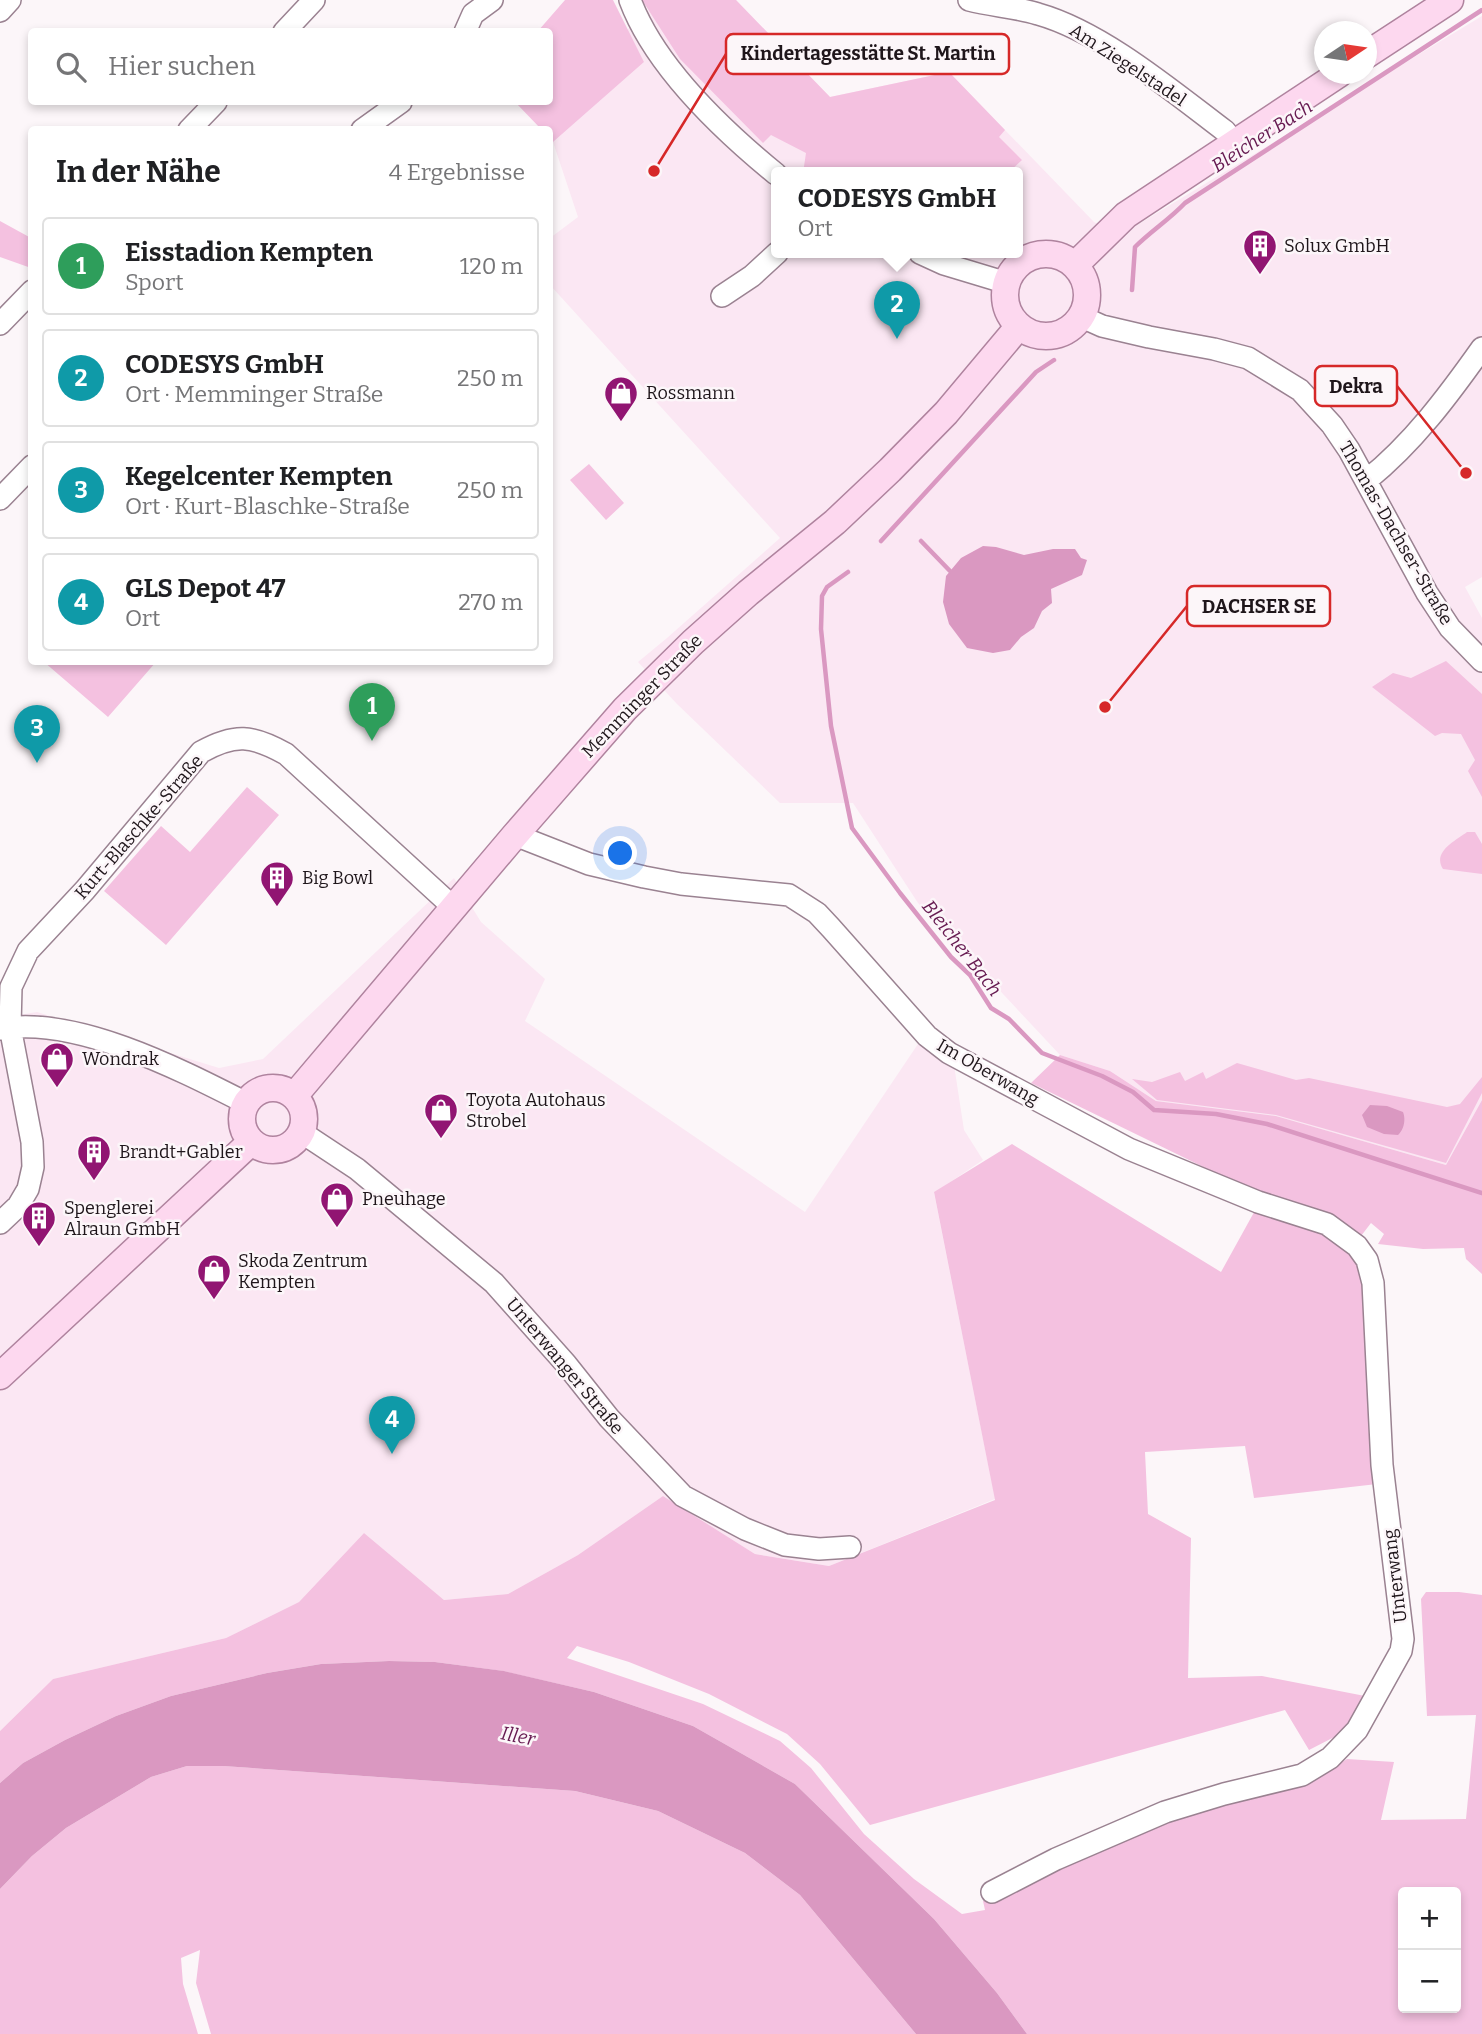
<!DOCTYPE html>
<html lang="de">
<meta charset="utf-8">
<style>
:root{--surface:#fff;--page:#f6f6f6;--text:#202124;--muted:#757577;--line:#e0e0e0;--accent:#1a73e8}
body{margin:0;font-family:Bitter,serif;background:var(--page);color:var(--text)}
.controls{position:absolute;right:21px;bottom:21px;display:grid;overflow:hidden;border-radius:7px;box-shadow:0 4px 10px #0003}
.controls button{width:63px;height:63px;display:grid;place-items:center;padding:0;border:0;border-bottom:2px solid var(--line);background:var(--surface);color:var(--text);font:35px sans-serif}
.compass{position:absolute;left:1314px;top:21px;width:63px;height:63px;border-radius:50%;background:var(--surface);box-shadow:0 4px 10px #0003;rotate:77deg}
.you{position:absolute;left:621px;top:854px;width:24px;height:24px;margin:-18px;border:5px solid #fff;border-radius:50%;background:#1a73e8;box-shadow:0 0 0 10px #1a73e833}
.badge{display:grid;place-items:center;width:46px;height:46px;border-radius:50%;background:var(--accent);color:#fff;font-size:23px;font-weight:700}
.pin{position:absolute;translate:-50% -58px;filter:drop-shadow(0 2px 4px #0008)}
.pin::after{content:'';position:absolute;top:37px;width:24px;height:21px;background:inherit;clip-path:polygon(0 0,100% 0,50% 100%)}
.popup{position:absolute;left:771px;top:167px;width:252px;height:91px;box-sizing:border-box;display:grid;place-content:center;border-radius:7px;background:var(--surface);filter:drop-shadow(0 2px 5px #0005);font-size:23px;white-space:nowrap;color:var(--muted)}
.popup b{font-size:26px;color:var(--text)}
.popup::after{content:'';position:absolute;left:50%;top:100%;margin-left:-14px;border:14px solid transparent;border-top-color:var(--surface)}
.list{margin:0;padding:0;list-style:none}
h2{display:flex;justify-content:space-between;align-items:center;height:91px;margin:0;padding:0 28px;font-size:30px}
h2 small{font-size:23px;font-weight:400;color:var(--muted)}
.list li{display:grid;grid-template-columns:46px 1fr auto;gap:21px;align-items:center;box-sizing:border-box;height:98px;margin:0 14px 14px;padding:0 14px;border:2px solid var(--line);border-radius:7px}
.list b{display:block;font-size:26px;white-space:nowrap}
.list p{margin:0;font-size:23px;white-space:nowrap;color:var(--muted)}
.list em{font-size:23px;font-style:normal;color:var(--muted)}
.icon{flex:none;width:38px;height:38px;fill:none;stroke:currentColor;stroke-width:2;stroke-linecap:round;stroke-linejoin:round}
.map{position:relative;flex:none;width:1482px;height:2034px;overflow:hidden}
.search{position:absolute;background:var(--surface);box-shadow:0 4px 10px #0003;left:28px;top:28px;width:525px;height:77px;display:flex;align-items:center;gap:18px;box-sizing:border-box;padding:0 24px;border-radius:7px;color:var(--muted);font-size:26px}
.panel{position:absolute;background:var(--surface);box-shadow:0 4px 10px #0003;left:28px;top:126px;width:525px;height:539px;border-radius:7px}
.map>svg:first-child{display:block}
</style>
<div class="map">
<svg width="1482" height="2034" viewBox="0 0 1482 2034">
<rect width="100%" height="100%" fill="#fcf6f9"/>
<path fill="#fbe7f3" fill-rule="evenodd" d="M660 0H736L830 97 949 72 1094 222 1119 236 1482 16V577L1465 587 1482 618V1100L1446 1165 1276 1116 1156 1101 1110 1071 1060 1055 918 903 853 803H780L677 704 638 662 667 638 780 538 550 285V238L578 217 553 142 644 62 627 30ZM776 173H1018V253H776Z
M454 878 481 922 545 979 525 1021 805 1212 920 1041 954 1065 964 1130 983 1160 934 1193 995 1499 829 1566 755 1554 663 1496 578 1555 508 1594 444 1600 364 1533 299 1602 226 1638 53 1679 0 1731V1018L37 1012 219 1068 263 1059Z"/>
<path fill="#f4c1e0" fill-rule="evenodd" d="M565 0H613L644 62 553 142 550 138V130L541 129 515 102H550V32L538 31Z
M642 0H736L830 97 949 72 1005 130 999 137 1022 160 1008 173H803L806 153 771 135 763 143 680 59Z
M0 221 31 238V268L0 257Z
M589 464 624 503 606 520 570 480Z
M1446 661 1482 694V797L1468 771 1475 760 1461 734 1442 733 1435 736 1372 687 1393 673 1411 678Z
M44 662H156L108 717Z
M247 787 279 815 166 945 104 891 161 826 190 852Z
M1467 832H1475L1482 844V874L1443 869C1432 852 1455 841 1467 832Z
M1060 1055 1110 1071 1156 1101 1276 1116 1446 1165 1482 1100V1274L1466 1259 1464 1248 1423 1249 1378 1244 1384 1234 1371 1223 1361 1236 1337 1220 1361 1259 1377 1484 1254 1498 1245 1446 1145 1452 1148 1514 1191 1538 1188 1678 1262 1676 1365 1696 1344 1732 1309 1750 1285 1710 870 1825 820 1764 787 1734 709 1694 629 1662 577 1646 567 1658 703 1704 780 1741 811 1768 864 1834 914 1879 962 1914 985 1910 983 1901 1178 1811 1320 1776 1347 1759 1394 1762 1381 1820 1466 1819 1476 1715 1427 1716 1421 1599 1426 1592H1459L1482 1595V2034H1027L997 1993 934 1919 795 1784 693 1726 594 1692 503 1671 435 1662 389 1661 321 1664 267 1673 171 1696 116 1716 65 1740 23 1763 0 1783V1731L53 1679 226 1638 299 1602 364 1533 444 1600 508 1594 578 1555 663 1496 755 1554 829 1566 995 1500 934 1192 1012 1144 1221 1272 1263 1196 1031 1083ZM1403 1892H1456V2008H1403Z
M1237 1063 1296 1080 1309 1078 1447 1107 1460 1104 1482 1077V1093L1446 1163 1276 1115 1157 1100 1132 1079 1152 1082 1180 1072 1185 1081 1203 1072 1206 1079Z
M187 1766H223L575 1791 658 1811 745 1853 800 1895 916 2034H211L196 1983 200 1950 181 1958 183 1984 198 2034H0V1889L32 1856 66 1828 151 1777Z"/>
<path fill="#da98c1" d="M983 546 996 547 1024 555 1053 549H1075L1081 558 1087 560 1082 575 1051 589 1052 603 1042 611 1034 628 1021 637 1010 650 993 653 967 648 949 624 943 602 946 576 961 558Z
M1370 1105 1387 1106 1403 1112C1406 1119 1404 1130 1398 1135L1384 1134 1367 1127 1362 1115Z
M389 1661 435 1662 504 1671 594 1692 693 1726 795 1784 934 1919 997 1993 1027 2034H916L800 1895 745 1853 658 1811 575 1791 223 1766H187L151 1777 66 1828 32 1856 0 1889V1783L23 1763 65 1740 116 1716 171 1696 267 1673 321 1664Z"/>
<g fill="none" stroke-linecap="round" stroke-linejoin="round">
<path stroke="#da98c1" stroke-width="4.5" d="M1132 290 1135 247C1151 231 1170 219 1185 203L1482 10
M881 541 1036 372 1054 360
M921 541 950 571
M848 572 827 587 822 596 821 629 831 726 852 828 900 893 951 957 970 975 991 1008 1009 1019 1042 1053 1102 1076 1133 1092 1154 1110 1216 1114 1267 1124 1482 1193"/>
<g stroke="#9a8291" stroke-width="24">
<path id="minor" d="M630 0C655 67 721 129 776 174
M969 0C992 6 1016 7 1038 14 1102 32 1172 91 1225 131L1234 142
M0 11 10 0
M284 32 314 0
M465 32 473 14 492 0
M189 130 216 102
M362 130 401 102
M920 253 944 264 1007 283
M722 296 752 276 777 253
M1082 317 1102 326 1149 337 1214 349 1248 358 1300 390 1332 425 1349 450 1427 593 1450 628 1482 661
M0 324 32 291
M1367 480C1413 443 1448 396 1482 348
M0 499 32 466
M515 835 589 864 644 877 681 884 789 895 817 913 831 928 927 1036 949 1053 1129 1149 1258 1202 1327 1224 1357 1246 1367 1260 1373 1283 1382 1465 1403 1639 1401 1651 1357 1730 1330 1758 1302 1775 1224 1794 1165 1812 1056 1859 992 1892
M0 1029C75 1015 181 1070 246 1103
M301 1132 357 1169 494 1283 566 1364 609 1418 683 1496 745 1529 785 1545 819 1549 850 1547
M0 1223 18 1206 28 1189 33 1167 32 1142 10 1027 11 987 28 951 85 890 201 752C235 733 252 735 286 754L453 907"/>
</g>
<g stroke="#af839e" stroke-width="29">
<path id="major" d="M1366 55 1450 0
M1005 295a41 41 0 1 1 82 0a41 41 0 1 1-82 0Z
M1075 265 1126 215 1339 74
M242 1119a31 31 0 1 1 62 0a31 31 0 1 1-62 0Z
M295 1095 515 835 625 709 693 642 748 593 835 522 890 470 946 413 1019 326
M0 1376 251 1142"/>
</g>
<use href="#minor" stroke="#fff" stroke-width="21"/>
<use href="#major" stroke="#fdd8ef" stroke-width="26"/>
</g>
<defs>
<g id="building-pin" transform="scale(1.75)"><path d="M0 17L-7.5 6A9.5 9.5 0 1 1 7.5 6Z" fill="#911572" stroke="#fcf6f9"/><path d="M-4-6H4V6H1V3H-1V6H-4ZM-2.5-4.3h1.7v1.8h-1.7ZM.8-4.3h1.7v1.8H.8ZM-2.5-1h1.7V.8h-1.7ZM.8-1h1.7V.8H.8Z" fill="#fff"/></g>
<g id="shop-pin" transform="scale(1.75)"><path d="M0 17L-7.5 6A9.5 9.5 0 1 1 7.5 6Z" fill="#911572" stroke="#fcf6f9"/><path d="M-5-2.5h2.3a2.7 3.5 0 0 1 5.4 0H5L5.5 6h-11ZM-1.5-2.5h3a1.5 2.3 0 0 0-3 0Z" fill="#fff"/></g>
</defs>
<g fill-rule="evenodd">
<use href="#building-pin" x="1260" y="246"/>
<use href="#shop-pin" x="621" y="393"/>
<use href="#building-pin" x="277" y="878"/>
<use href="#shop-pin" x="57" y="1059"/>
<use href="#shop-pin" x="441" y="1110"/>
<use href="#building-pin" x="94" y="1152"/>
<use href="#shop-pin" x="337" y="1199"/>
<use href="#building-pin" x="39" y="1218"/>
<use href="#shop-pin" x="214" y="1271"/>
</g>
<g text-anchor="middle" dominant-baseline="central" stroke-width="5" stroke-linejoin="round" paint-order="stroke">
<g font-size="18" fill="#1f161b" stroke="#fcf6f9">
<text transform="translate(1128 65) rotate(33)">Am Ziegelstadel</text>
<text transform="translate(1396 533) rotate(60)">Thomas-Dachser-Straße</text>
<text transform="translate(642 696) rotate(-46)">Memminger Straße</text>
<text transform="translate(139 827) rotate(-49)">Kurt-Blaschke-Straße</text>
<text transform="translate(988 1072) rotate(30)">Im Oberwang</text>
<text transform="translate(565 1366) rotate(50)">Unterwanger Straße</text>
<text transform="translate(1395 1576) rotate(-97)">Unterwang</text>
</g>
<g font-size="18" fill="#1f161b" stroke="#fcf6f9" text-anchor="start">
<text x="1284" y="246">Solux GmbH</text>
<text x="646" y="393">Rossmann</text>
<text x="302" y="878">Big Bowl</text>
<text x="82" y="1059">Wondrak</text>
<text x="466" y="1100">Toyota Autohaus<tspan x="466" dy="21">Strobel</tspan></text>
<text x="119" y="1152">Brandt+Gabler</text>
<text x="362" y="1199">Pneuhage</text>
<text x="64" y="1208">Spenglerei<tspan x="64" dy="21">Alraun GmbH</tspan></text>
<text x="238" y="1261">Skoda Zentrum<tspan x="238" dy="21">Kempten</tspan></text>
</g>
<g font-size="19" font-style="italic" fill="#661a51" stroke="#fcf6f9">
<text transform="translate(1262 136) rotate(-33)">Bleicher Bach</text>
<text transform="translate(962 948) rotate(52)">Bleicher Bach</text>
<text transform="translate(518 1736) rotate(11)">Iller</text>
</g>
</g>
<path fill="none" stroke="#d62828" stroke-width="2.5" d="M654 171L726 54M1466 473L1397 386M1105 707L1187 606"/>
<g fill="#d62828" stroke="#fcf6f9" stroke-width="2.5">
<circle cx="654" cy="171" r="7"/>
<circle cx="1466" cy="473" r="7"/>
<circle cx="1105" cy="707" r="7"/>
</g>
<g fill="#fcf6f9" stroke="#d62828" stroke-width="2.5">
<rect x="726" y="34" width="283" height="40" rx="7"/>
<rect x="1315" y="366" width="82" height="40" rx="7"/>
<rect x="1187" y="586" width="143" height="40" rx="7"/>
</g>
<g font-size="19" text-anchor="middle" font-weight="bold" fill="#1f161b">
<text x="868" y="60">Kindertagesstätte St. Martin</text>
<text x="1356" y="393">Dekra</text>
<text x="1259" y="613">DACHSER SE</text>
</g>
</svg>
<div class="controls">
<button>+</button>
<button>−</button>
</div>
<svg class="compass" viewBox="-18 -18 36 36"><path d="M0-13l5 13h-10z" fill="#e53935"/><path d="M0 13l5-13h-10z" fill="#757577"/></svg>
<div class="you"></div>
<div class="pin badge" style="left:372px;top:741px;background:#2e9e5b">1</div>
<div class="pin badge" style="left:897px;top:339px;background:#0f9aa8">2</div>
<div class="popup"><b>CODESYS GmbH</b>Ort</div>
<div class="pin badge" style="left:37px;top:763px;background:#0f9aa8">3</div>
<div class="pin badge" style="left:392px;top:1454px;background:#0f9aa8">4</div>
<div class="search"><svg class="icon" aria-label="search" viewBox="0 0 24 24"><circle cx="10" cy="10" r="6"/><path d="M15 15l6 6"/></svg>Hier suchen</div>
<section class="panel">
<h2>In der Nähe<small>4 Ergebnisse</small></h2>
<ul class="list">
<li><span class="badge" style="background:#2e9e5b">1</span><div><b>Eisstadion Kempten</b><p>Sport</p></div><em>120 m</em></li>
<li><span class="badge" style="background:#0f9aa8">2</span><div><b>CODESYS GmbH</b><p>Ort · Memminger Straße</p></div><em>250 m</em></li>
<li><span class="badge" style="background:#0f9aa8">3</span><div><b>Kegelcenter Kempten</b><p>Ort · Kurt-Blaschke-Straße</p></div><em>250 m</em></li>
<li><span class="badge" style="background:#0f9aa8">4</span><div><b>GLS Depot 47</b><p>Ort</p></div><em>270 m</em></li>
</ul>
</section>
</div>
